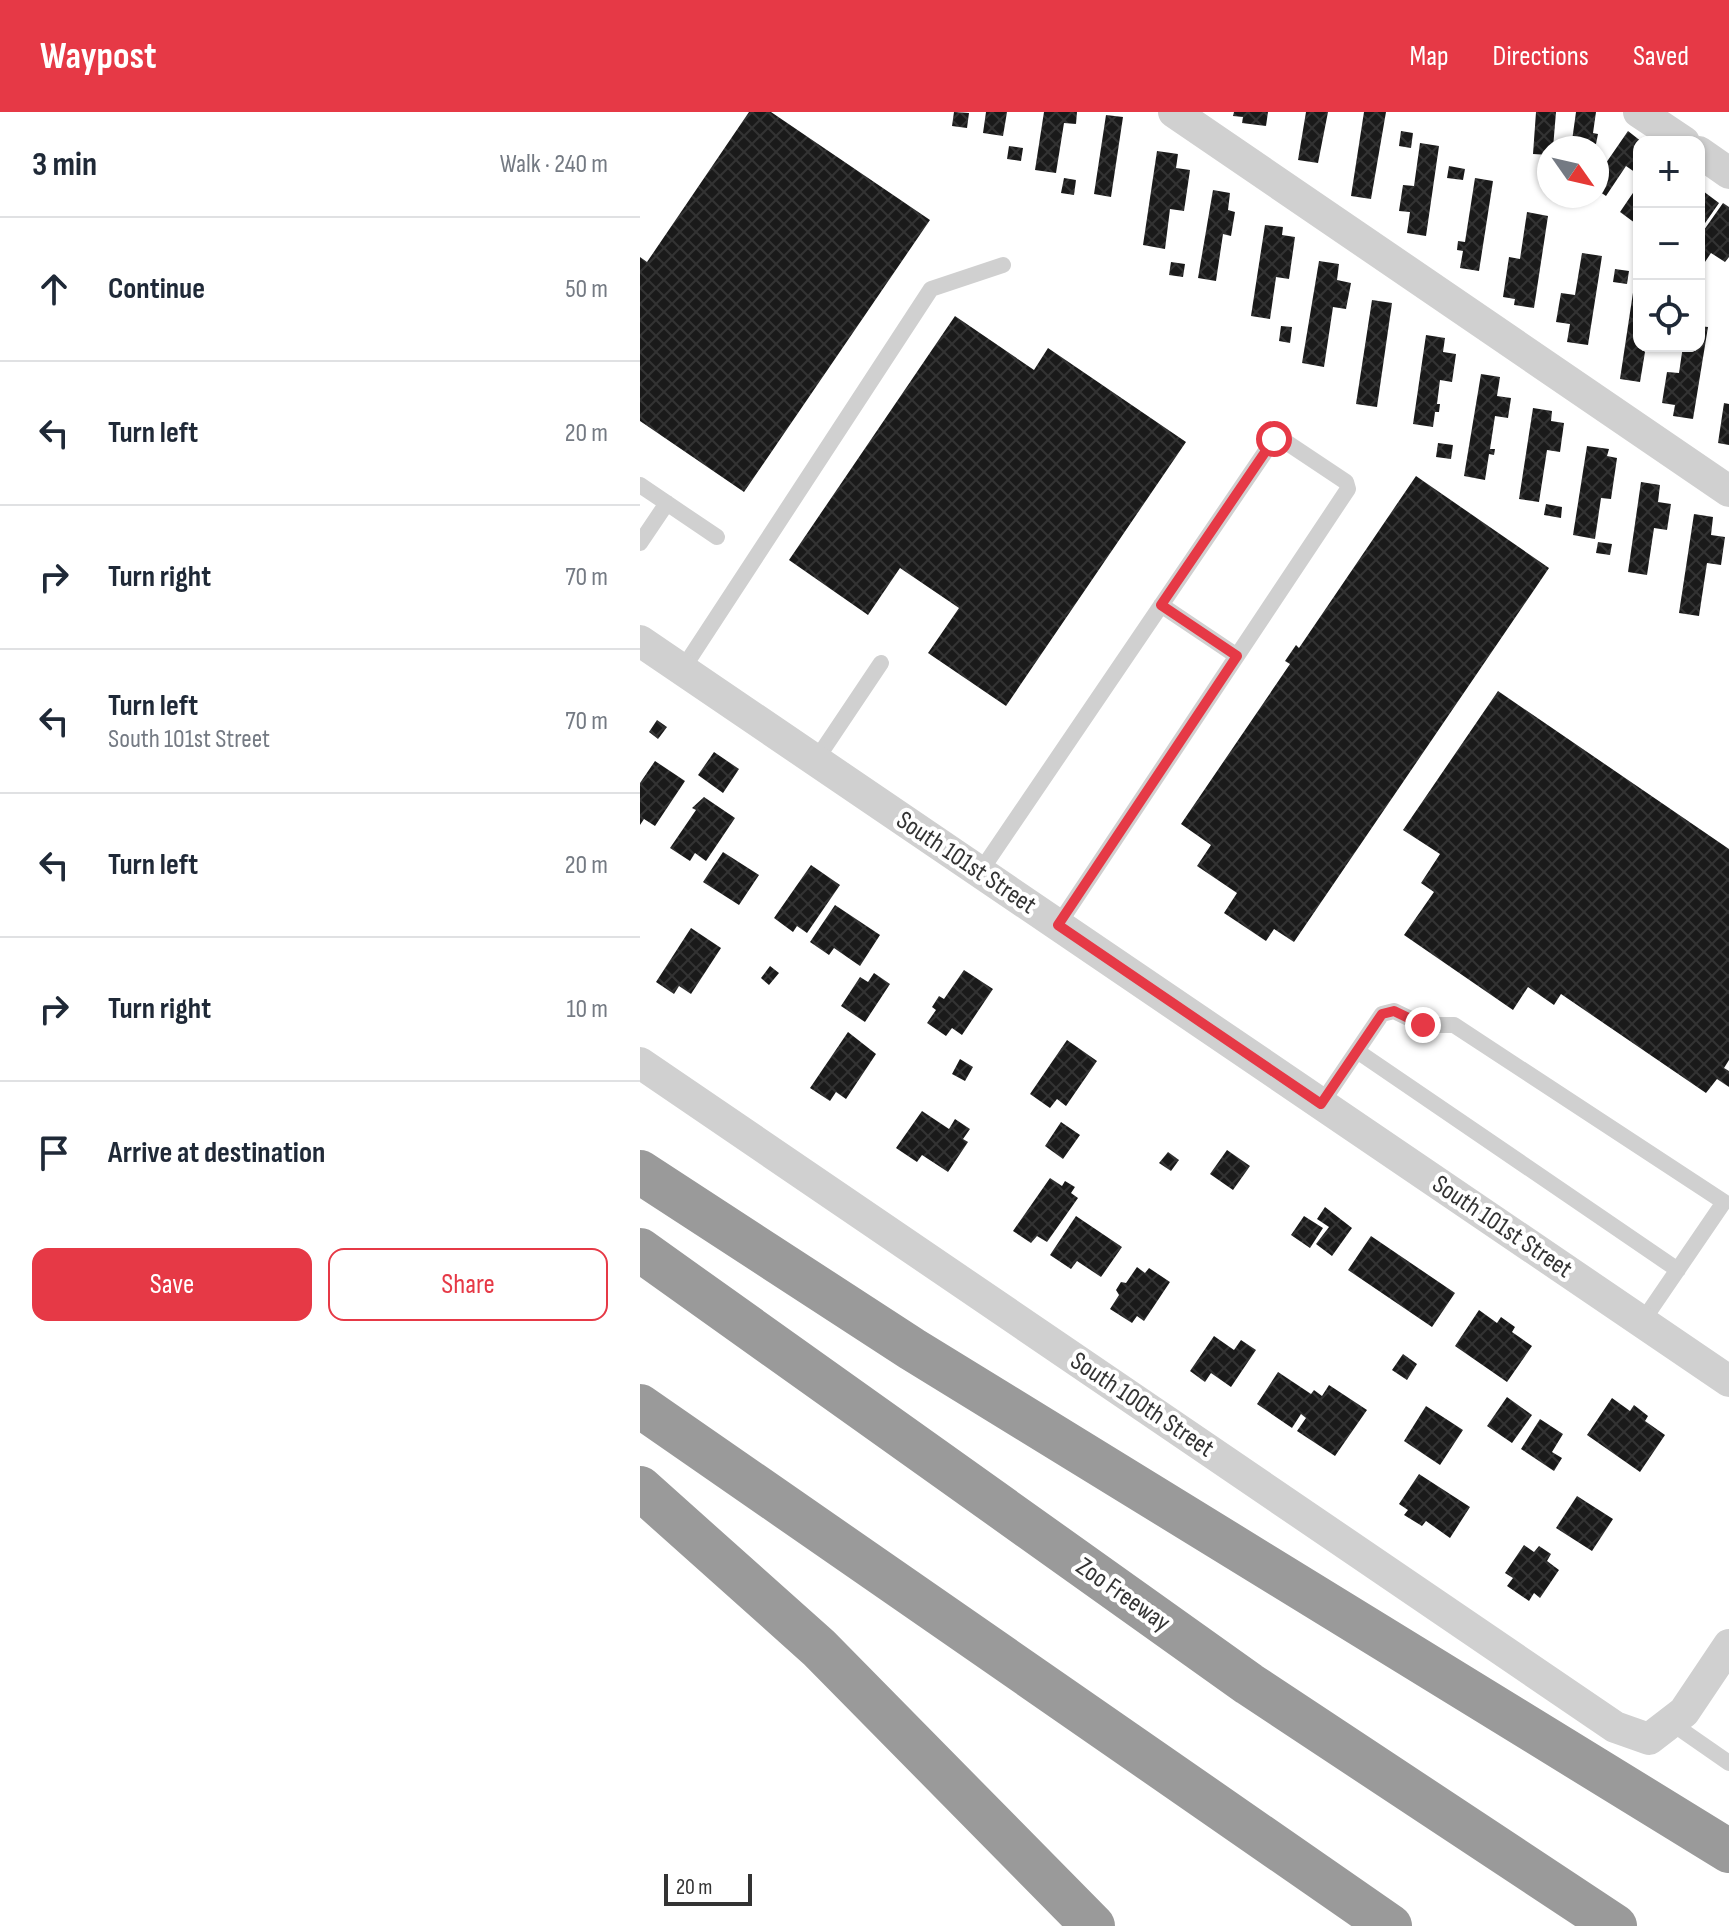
<!DOCTYPE html>
<meta charset="utf-8">
<style>
:root{--surface:#fff;--page:#f2f2f3;--text:#1f2937;--muted:#747a83;--line:#e0e1e3;--accent:#e63946}
body{margin:0;font-family:"Sofia Sans Condensed",sans-serif;background:var(--page);color:var(--text)}
.controls{position:absolute;right:24px;top:24px;display:grid;overflow:hidden;border-radius:16px;box-shadow:0 2px 6px #0004}
.controls button{width:72px;height:72px;display:grid;place-items:center;padding:0;border:0;border-bottom:2px solid var(--line);background:var(--surface);color:var(--text);font:40px sans-serif}
.compass{position:absolute;left:897px;top:24px;width:72px;height:72px;border-radius:50%;background:var(--surface);box-shadow:0 2px 6px #0004;rotate:124deg}
.scale{position:absolute;left:24px;bottom:20px;width:88px;box-sizing:border-box;padding-left:8px;border:4px solid #333;border-top:0;font-size:22px;line-height:28px;white-space:nowrap;color:#333;-webkit-text-stroke:6px #fff;paint-order:stroke}
.stop{position:absolute;width:24px;height:24px;margin:-18px;border:6px solid #e63946;border-radius:50%;background:#fff}
.stop.end{background:#e63946;border-color:#fff;box-shadow:0 2px 8px #0008}
.list{margin:0;padding:0;list-style:none}
h2{display:flex;justify-content:space-between;align-items:center;height:104px;margin:0;padding:0 32px;font-size:34px}
h2 small{font-size:26px;font-weight:400;color:var(--muted)}
.list li{display:grid;grid-template-columns:52px 1fr auto;gap:24px;align-items:center;box-sizing:border-box;height:144px;padding:0 32px;border-top:2px solid var(--line)}
.list b{display:block;font-size:30px;white-space:nowrap}
.list p{margin:0;font-size:26px;white-space:nowrap;color:var(--muted)}
.list em{font-size:26px;font-style:normal;color:var(--muted)}
.actions{display:flex;gap:16px;padding:24px 32px}
.actions a{flex:1;padding:18px 0;border:2px solid var(--accent);border-radius:16px;text-align:center;font-size:28px;color:var(--accent)}
.actions .main{background:var(--accent);color:#fff}
.icon{flex:none;width:44px;height:44px;fill:none;stroke:currentColor;stroke-width:2;stroke-linecap:round;stroke-linejoin:round}
.map{position:relative;flex:none;width:1089px;height:1814px;overflow:hidden}
header{display:flex;align-items:center;gap:48px;box-sizing:border-box;height:112px;padding:0 40px;background:var(--accent);color:#fff}
header strong{font-size:38px}
nav{display:flex;gap:44px;margin-inline-start:auto;font-size:28px}
main{display:flex}
aside{flex:1;background:var(--surface)}
.map>svg:first-child{display:block}
</style>
<header>
<strong>Waypost</strong>
<nav><a>Map</a><a>Directions</a><a>Saved</a></nav>
</header>
<main>
<aside>
<h2>3 min<small>Walk · 240 m</small></h2>
<ul class="list">
<li><svg class="icon" aria-label="ahead" viewBox="0 0 24 24"><path d="M12 20V5M6 11l6-6 6 6"/></svg><div><b>Continue</b></div><em>50 m</em></li>
<li><svg class="icon" aria-label="left" viewBox="0 0 24 24"><path d="M17 20v-9H6M10 6l-5 5 5 5"/></svg><div><b>Turn left</b></div><em>20 m</em></li>
<li><svg class="icon" aria-label="right" viewBox="0 0 24 24"><path d="M7 20v-9h11M14 6l5 5-5 5"/></svg><div><b>Turn right</b></div><em>70 m</em></li>
<li><svg class="icon" aria-label="left" viewBox="0 0 24 24"><path d="M17 20v-9H6M10 6l-5 5 5 5"/></svg><div><b>Turn left</b><p>South 101st Street</p></div><em>70 m</em></li>
<li><svg class="icon" aria-label="left" viewBox="0 0 24 24"><path d="M17 20v-9H6M10 6l-5 5 5 5"/></svg><div><b>Turn left</b></div><em>20 m</em></li>
<li><svg class="icon" aria-label="right" viewBox="0 0 24 24"><path d="M7 20v-9h11M14 6l5 5-5 5"/></svg><div><b>Turn right</b></div><em>10 m</em></li>
<li><svg class="icon" aria-label="arrive" viewBox="0 0 24 24"><path d="M6 21V4h12l-3 4 3 4H6"/></svg><div><b>Arrive at destination</b></div></li>
</ul>
<div class="actions"><a class="main">Save</a><a>Share</a></div>
</aside>
<div class="map">
<svg width="1089" height="1814" viewBox="0 0 1089 1814">
<defs>
<pattern id="building-cross-hatch" width="8" height="8" patternUnits="userSpaceOnUse" patternTransform="scale(2)"><rect width="8" height="8" fill="#1a1a1a"/><path d="M0 0l8 8M0 8l8-8" fill="none" stroke="#333"/></pattern>
</defs>
<rect width="100%" height="100%" fill="#fff"/>
<path fill="url(#building-cross-hatch)" d="M109 0H131L290 108 104 380 0 309V145L7 150Z
M314 0 329 1 327 16 312 14Z
M346 0H367L363 24 343 21Z
M404 0H437L436 12 424 11 416 61 395 58Z
M594 0H628L626 14 602 11 603 5 593 4Z
M666 0H688L678 51 658 48Z
M724 0H746L731 87 711 84Z
M896 0H916L913 36H909V43L893 42Z
M936 0H956L953 21 958 22 956 32 950 31V36H931Z
M466 3 483 5 471 85 454 82Z
M761 19 773 21 771 36 759 34Z
M988 19 1002 30 999 63 986 54 966 84 957 78V64Z
M780 31 799 34 786 124 767 121 770 100 759 99 763 73 774 74Z
M369 34 383 36 381 49 367 47Z
M517 39 538 42 536 56 550 58 544 99 530 97 525 137 503 133Z
M809 54 825 57 823 68 807 66Z
M424 66 436 68 434 83 421 81Z
M835 66 853 69 839 159 820 156 823 139 817 138 818 129 825 130Z
M999 72V106L995 111 980 100Z
M1059 72 1065 76 1063 79 1079 91 1063 114 1059 111Z
M573 78 590 81 588 98 595 100 591 124 583 122 576 169 558 166Z
M1083 91 1089 95V145L1085 150 1071 141 1059 159V125Z
M887 100 908 104 894 196 874 193 875 187 863 185 869 145 880 147Z
M625 113 643 115 642 123 655 125 649 167 636 165 630 207 611 204Z
M942 141 962 144 948 233 927 230 930 212 916 210 921 181 935 183Z
M679 149 699 152 697 168 711 171 706 197 693 195 684 255 662 251Z
M531 150 545 152 543 165 529 163Z
M975 157 989 159 987 172 973 170Z
M994 174 999 175V234H1006L1000 270 980 267Z
M732 188 752 191 737 295 716 292Z
M315 204 394 258 408 236 546 330 366 594 288 541 319 496 260 456 228 503 149 448Z
M641 214 652 215 650 231 639 229Z
M1059 214 1068 215 1053 307 1033 304 1035 293 1022 291 1027 260 1039 261 1043 234H1059Z
M786 223 805 226 803 240 816 242 812 270 800 268 797 292H800L799 300H795L793 315 773 312Z
M841 262 860 265 857 284 871 286 868 306 855 304 850 337H855L854 343 849 342 845 368 824 364Z
M1084 291 1089 292V333L1078 331Z
M893 296 912 299 911 309 924 311 920 340 907 338 899 390 879 387Z
M798 331 813 333 811 347 796 345Z
M947 334 969 337 967 344 977 346 971 387 961 386 955 427 933 423Z
M776 364 909 456 654 830 634 817 626 829 584 801 597 781 557 754 571 733 541 712 650 552 645 549 656 533 659 536Z
M1001 370 1020 373 1018 390 1031 392 1027 418 1014 416 1007 463 988 460Z
M906 392 922 395 921 406 904 403Z
M1054 402 1073 405 1071 423 1085 425 1081 453 1067 451 1059 504 1039 501Z
M958 430 972 432 970 443 956 441Z
M858 579 1089 737V948L1084 956 1089 959V975L1077 967 1066 981 921 882 914 893 888 875 873 898 764 823 794 780 781 771 800 742 763 718Z
M17 608 27 615 18 627 9 620Z
M74 640 99 657 83 681 58 663Z
M15 649 45 669 15 714 4 707 0 713V671Z
M64 685 95 706 66 749 55 741 50 749 30 736 56 698 52 696Z
M83 740 119 763 99 793 63 770Z
M171 753 200 773 167 821 157 814 153 820 134 806Z
M195 793 240 823 220 854 194 836 189 843 170 830Z
M51 816 81 836 51 882 39 874 34 882 16 870Z
M130 854 139 861 129 873 121 866Z
M324 858 353 877 322 923 312 916 306 924 287 911 296 898 292 895 299 884 304 887Z
M234 861 250 872 225 910 201 894 220 865 228 870Z
M208 920 236 942 206 987 196 980 190 989 170 976Z
M427 928 457 949 426 994 417 987 410 996 390 982Z
M320 947 333 955 325 969 312 962Z
M282 999 309 1017 315 1007 330 1017 323 1027 328 1030 308 1060 282 1043 277 1050 256 1036Z
M421 1010 440 1023 423 1047 405 1034Z
M587 1038 610 1054 593 1078 570 1062Z
M528 1040 539 1048 531 1059 519 1051Z
M410 1066 422 1074 425 1069 435 1075 431 1081 438 1086 407 1130 397 1124 391 1131 373 1119Z
M685 1095 712 1116 692 1144 676 1132 689 1115 677 1107Z
M436 1104 482 1135 461 1165 437 1149 431 1157 410 1143Z
M664 1104 683 1116 670 1136 651 1123Z
M731 1124 815 1181 792 1215 708 1158Z
M497 1155 505 1161 509 1156 530 1170 504 1209 497 1204 492 1211 470 1197 479 1183 476 1178 481 1170 486 1171Z
M839 1198 857 1211 861 1205 875 1215 872 1220 892 1234 867 1270 815 1234Z
M574 1224 594 1238 601 1228 616 1238 591 1275 571 1261 565 1270 550 1259Z
M763 1242 777 1252 767 1268 752 1258Z
M638 1260 671 1282 674 1278 682 1284 689 1273 727 1298 695 1344 657 1319 666 1306 661 1302 652 1316 617 1292Z
M867 1285 892 1303 872 1331 847 1314Z
M972 1286 990 1299 994 1293 1008 1304 1005 1309 1025 1323 1000 1360 947 1323Z
M786 1294 823 1318 800 1353 764 1329Z
M900 1307 923 1322 912 1340 922 1346 914 1359 881 1337Z
M779 1362 830 1395 810 1426 786 1409 782 1414 764 1403 768 1398 759 1392Z
M937 1384 973 1407 952 1439 916 1416Z
M884 1433 894 1440 899 1434 911 1442 907 1449 919 1458 900 1486 894 1481 889 1489 867 1474 873 1466 865 1461Z"/>
<g fill="none" stroke-linecap="round" stroke-linejoin="round">
<path stroke="#d0d0d0" stroke-width="16" d="M0 373 77 425
M0 431 27 391
M521 493 597 544
M42 558 291 177 363 153
M176 648 241 551
M340 760 634 327 640 326 706 370 708 377 418 813
M717 939 1038 1158
M681 992 742 902 754 899 783 913H814L1084 1090 1002 1210
M1030 1610 1089 1651"/>
<path stroke="#d0d0d0" stroke-width="32" d="M534 0 1089 379
M999 0 1044 30
M1059 40 1089 61
M0 529 1089 1269
M0 951 975 1615 1009 1627 1044 1600 1089 1533"/>
<path stroke="#9a9a9a" stroke-width="44" d="M0 1060 272 1237 1089 1739
M0 1138 609 1572 975 1814
M0 1294 750 1814
M0 1376 179 1536 453 1814"/>
</g>
<g fill="none" stroke-linecap="round" stroke-linejoin="round">
<path stroke="#e63946" stroke-width="10" d="M634 327 521 493 597 544 418 813 681 992 742 902 754 899 783 913"/>
</g>
<g text-anchor="middle" dominant-baseline="central" stroke-width="8" stroke-linejoin="round" paint-order="stroke">
<g font-size="26" fill="#333" stroke="#fff">
<text transform="translate(326 751) rotate(34)">South 101st Street</text>
<text transform="translate(862 1115) rotate(34)">South 101st Street</text>
<text transform="translate(502 1293) rotate(34)">South 100th Street</text>
<text transform="translate(483 1483) rotate(35)">Zoo Freeway</text>
</g>
</g>
</svg>
<div class="controls">
<button>+</button>
<button>−</button>
<button><svg class="icon" aria-label="locate" viewBox="0 0 24 24"><circle cx="12" cy="12" r="6"/><path d="M12 2v4M12 18v4M2 12h4M18 12h4"/></svg></button>
</div>
<svg class="compass" viewBox="-18 -18 36 36"><path d="M0-13l5 13h-10z" fill="#e53935"/><path d="M0 13l5-13h-10z" fill="#747a83"/></svg>
<div class="scale">20 m</div>
<div class="stop" style="left:634px;top:327px"></div>
<div class="stop end" style="left:783px;top:913px"></div>
</div>
</main>
